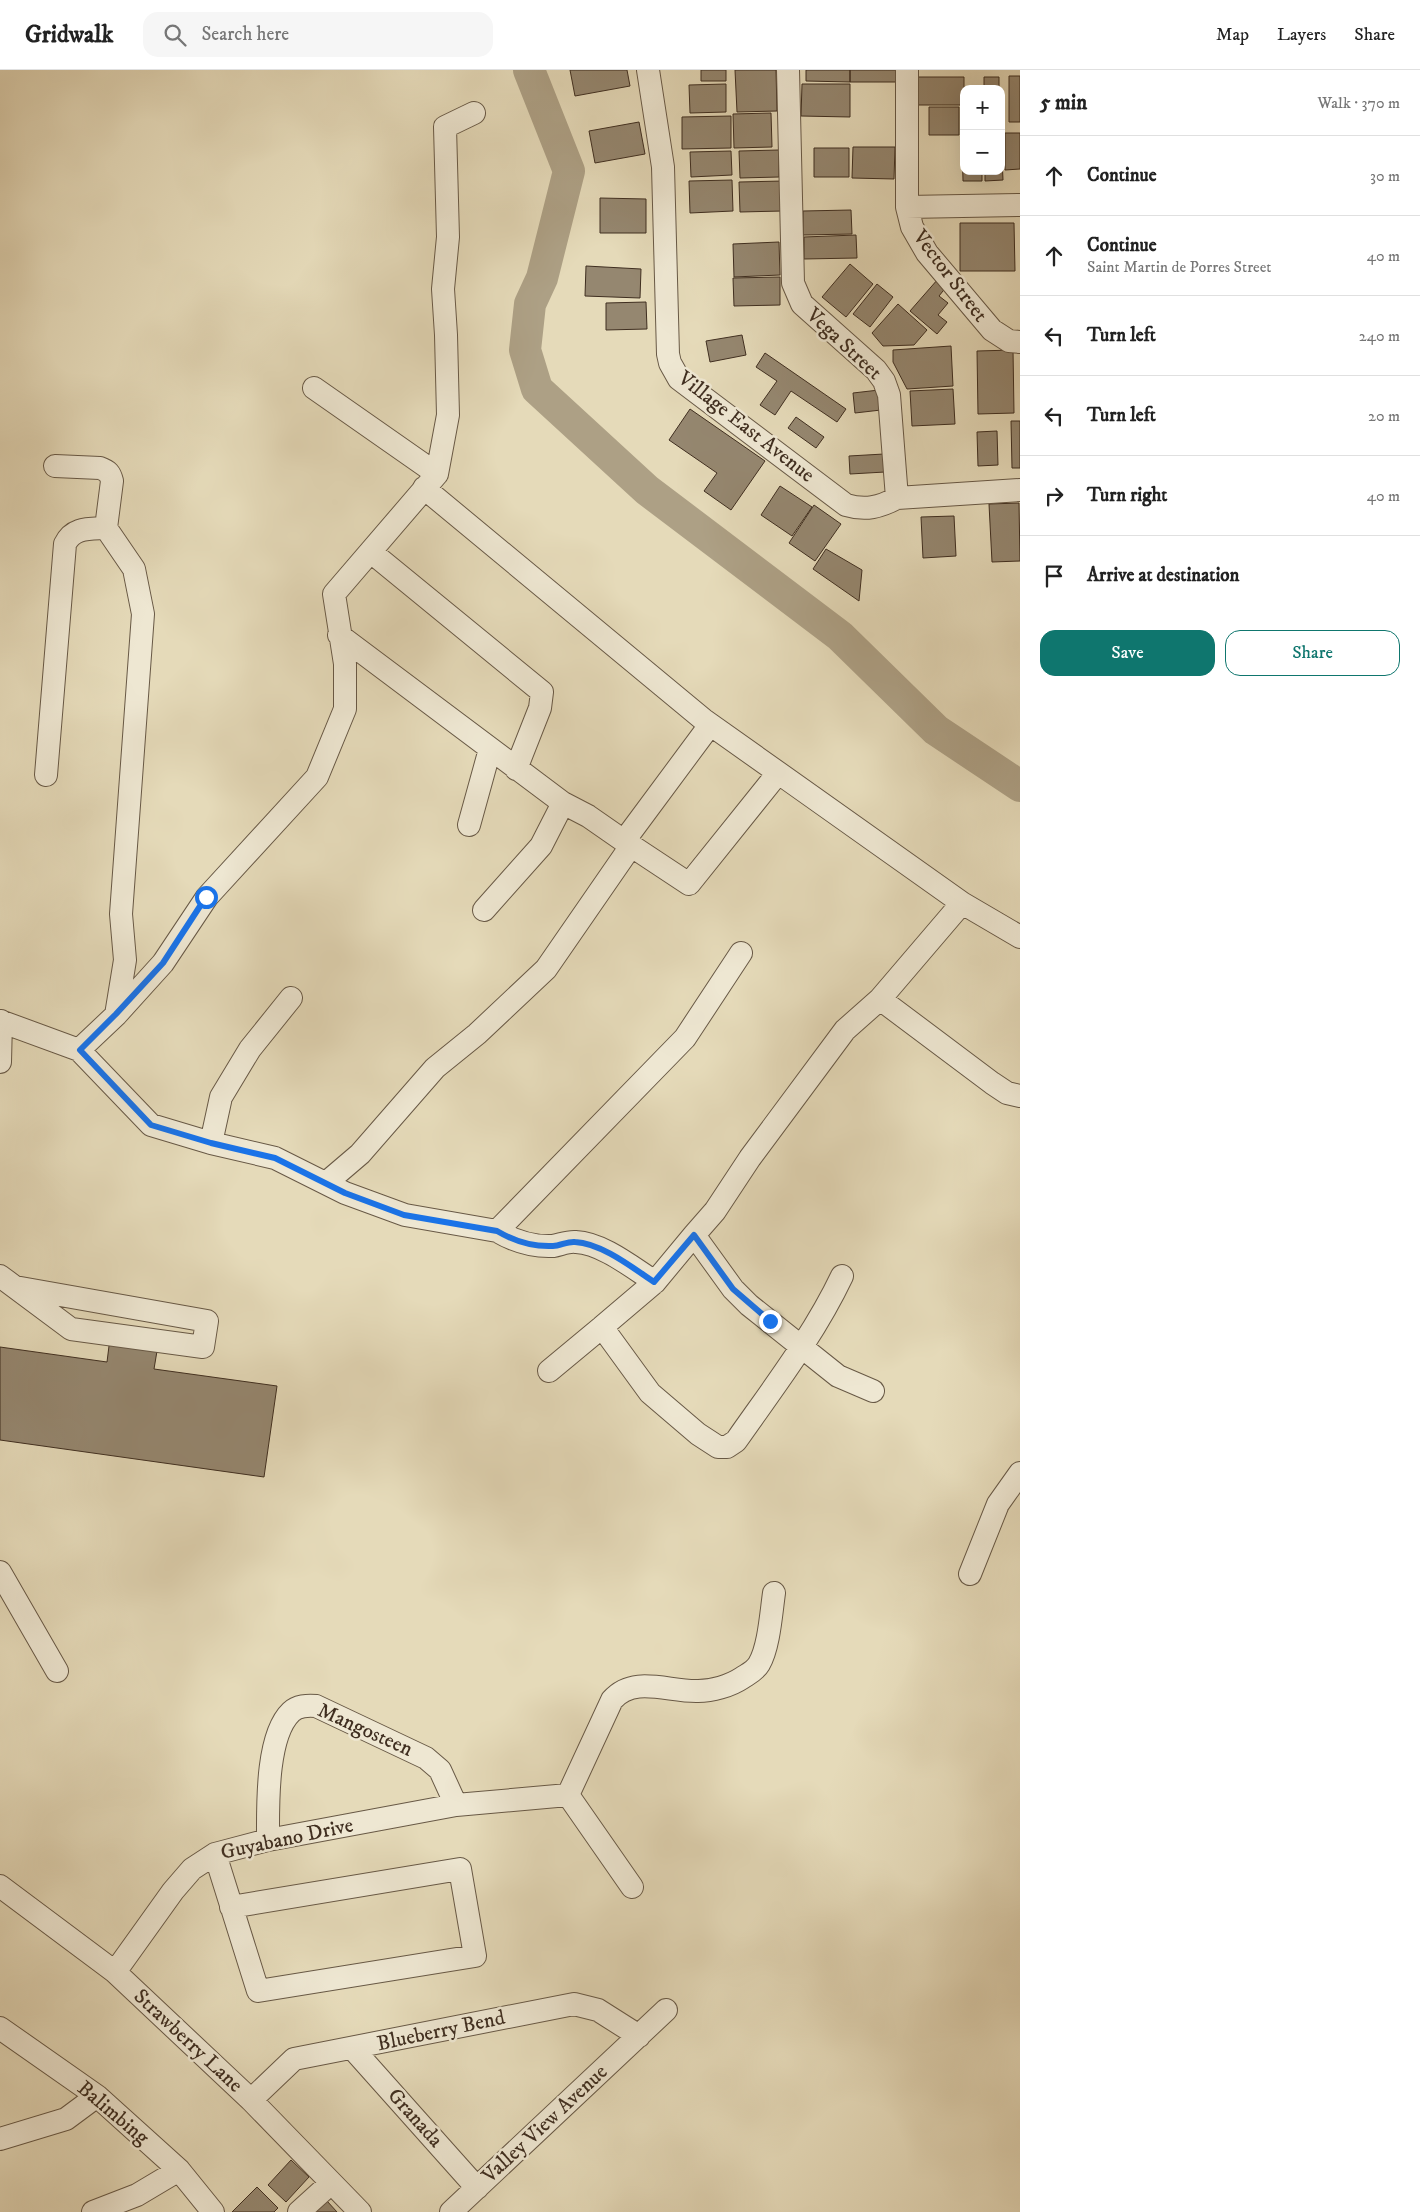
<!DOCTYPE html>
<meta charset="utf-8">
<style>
:root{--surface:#fff;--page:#f6f6f6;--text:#222;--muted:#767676;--line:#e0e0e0;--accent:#0f766e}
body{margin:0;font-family:"IM FELL DW Pica",serif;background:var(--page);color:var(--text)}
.controls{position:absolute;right:15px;top:15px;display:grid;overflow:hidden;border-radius:10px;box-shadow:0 5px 20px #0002}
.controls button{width:45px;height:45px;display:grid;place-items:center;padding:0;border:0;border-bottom:1px solid var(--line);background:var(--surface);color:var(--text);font:25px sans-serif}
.stop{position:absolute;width:15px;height:15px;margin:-11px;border:4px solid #1a73e8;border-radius:50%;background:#fff}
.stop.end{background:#1a73e8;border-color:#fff;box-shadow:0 1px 5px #0008}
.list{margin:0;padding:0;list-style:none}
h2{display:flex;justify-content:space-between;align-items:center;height:65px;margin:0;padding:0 20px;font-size:21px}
h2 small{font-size:16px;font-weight:400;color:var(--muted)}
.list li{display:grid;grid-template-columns:32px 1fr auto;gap:15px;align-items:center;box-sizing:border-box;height:80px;padding:0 20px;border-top:1px solid var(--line)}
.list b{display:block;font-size:19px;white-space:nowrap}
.list p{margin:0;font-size:16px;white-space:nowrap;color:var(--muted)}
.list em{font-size:16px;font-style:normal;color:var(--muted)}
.actions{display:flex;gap:10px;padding:15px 20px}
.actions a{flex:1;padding:11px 0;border:1px solid var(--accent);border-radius:15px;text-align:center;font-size:18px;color:var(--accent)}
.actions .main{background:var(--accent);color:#fff}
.icon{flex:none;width:28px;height:28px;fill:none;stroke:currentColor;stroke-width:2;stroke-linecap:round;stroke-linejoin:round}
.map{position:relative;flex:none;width:1020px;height:2142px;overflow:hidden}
header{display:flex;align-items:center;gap:30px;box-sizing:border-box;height:70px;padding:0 25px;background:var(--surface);border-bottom:1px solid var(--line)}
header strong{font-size:24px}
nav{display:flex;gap:28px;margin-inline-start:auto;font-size:18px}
.search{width:350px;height:45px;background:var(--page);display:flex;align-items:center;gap:12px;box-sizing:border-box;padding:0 18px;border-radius:15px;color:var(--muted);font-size:19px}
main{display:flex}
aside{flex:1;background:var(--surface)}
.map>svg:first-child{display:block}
</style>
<header>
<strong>Gridwalk</strong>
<div class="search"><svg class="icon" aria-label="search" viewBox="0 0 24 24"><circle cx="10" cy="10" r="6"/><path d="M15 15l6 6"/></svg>Search here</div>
<nav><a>Map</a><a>Layers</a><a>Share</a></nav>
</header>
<main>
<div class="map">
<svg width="1020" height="2142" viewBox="0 0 1020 2142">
<rect width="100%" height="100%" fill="#e5dab9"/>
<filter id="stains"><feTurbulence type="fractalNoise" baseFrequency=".004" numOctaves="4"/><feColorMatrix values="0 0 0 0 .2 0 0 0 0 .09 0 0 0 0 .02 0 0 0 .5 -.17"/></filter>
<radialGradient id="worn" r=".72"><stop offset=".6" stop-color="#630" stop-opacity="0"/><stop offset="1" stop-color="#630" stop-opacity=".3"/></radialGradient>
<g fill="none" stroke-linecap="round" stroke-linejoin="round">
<path stroke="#ada085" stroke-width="32" d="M529 0 569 101 542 208 530 234 525 280 537 319 647 420 840 566 936 660 1020 716"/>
</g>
<path fill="#958770" stroke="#3f2e20" d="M570 0H627L630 16 575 26Z
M701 0H726V11H701Z
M735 0H776L777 41 737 42Z
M806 0H850V12L806 11Z
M850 0H896V12H850Z
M1009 6H1020V52H1009Z
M915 7H964V35H915Z
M984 7H999V19H984Z
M726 14V42L690 43 689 15Z
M802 14H850V47L801 46Z
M929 37H959V65H929Z
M771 43 772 77 734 78 733 44Z
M731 46V78L682 79V47Z
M639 52 645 84 595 93 589 61Z
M1005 63H1020V99L1005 100Z
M1001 66 1003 110 985 111V101H1001Z
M962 70 964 101H982V111H963Z
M853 77H895L894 109 852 108Z
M814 78H849V107H814Z
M779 80V107L740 108 739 81Z
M731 81 732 105 691 107 690 82Z
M732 110 733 141 690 143 689 111Z
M783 111V141L740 142 739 112Z
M600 128 646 129V163H600Z
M851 140 852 164 803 165V141Z
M960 153H1014L1015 201H960Z
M856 165 857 188 804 189V167Z
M779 172 780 205 734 207 733 174Z
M850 194 873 214 846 247 822 227Z
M586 196 641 199 640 228 585 226Z
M780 207V235L734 236 733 208Z
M938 209 947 216 939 226 948 233 938 245 947 252 937 264 910 241Z
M877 214 893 227 870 257 853 244Z
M646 232 647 259 606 260V233Z
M898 234 927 260 914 275 883 276 872 263Z
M742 265 746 285 710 292 706 271Z
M951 276 953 316 907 319 893 292V280Z
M1013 280 1014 343 978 344 977 281Z
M765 283 846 339 837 352 791 321 775 345 760 335 777 311 756 297Z
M953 319 955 354 912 356 910 321Z
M879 320 881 340 855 343 853 323Z
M690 339 765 391 731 440 704 421 717 403 669 370Z
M796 347 824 367 816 378 788 358Z
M1011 351H1020V398H1012Z
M997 361 998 395 978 396 977 362Z
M884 384 885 402 850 404 849 386Z
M780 416 812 437 792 466 761 445Z
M1019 433 1020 491 992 492 989 434Z
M814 435 841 454 815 491 789 473Z
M954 446 956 486 923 488 921 447Z
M826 479 862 500 859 531 813 499Z
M110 1268 158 1275 154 1299 277 1316 264 1407 0 1370V1277L107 1292Z
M291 2090 309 2107 286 2132 268 2115Z
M257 2117 278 2138 274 2142H232Z
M327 2131 337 2142H315Z"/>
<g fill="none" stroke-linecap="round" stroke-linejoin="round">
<g stroke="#685946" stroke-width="24">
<path id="minor" d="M648 0 663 97 668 284 670 293 679 309 846 435C866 441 880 437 897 428L1020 420
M788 0 793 213 802 234 876 300 884 311 889 325 897 428
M907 0V137L912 157 927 183 992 260 1009 271 1020 272
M907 137 1020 135
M314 318 437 404
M55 396 100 398C108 401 110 403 112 411L106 458 134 499 143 544 121 844 125 890 116 945
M424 418 704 650 962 833 1020 867
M371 482 542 622 540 638 516 699
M339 565 563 733 541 776 484 840
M46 705 65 474C73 457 89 459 106 458
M563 733 588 746 624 771 710 655
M469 755 490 679
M624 771 689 814 778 703
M880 929 962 833
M0 951 79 980 116 945 163 893 207 827 317 707 345 639V594L334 524 437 404 448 345 446 265 443 219 448 167 445 57 474 43
M79 980 151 1055 211 1073 275 1088 345 1123 405 1145 497 1161 685 968 741 883
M0 992 1 951
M211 1073 221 1027 250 979 291 928
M326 1113 360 1084 435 998 477 964 546 899 631 776
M497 1161C514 1171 533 1177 553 1176 560 1175 568 1171 576 1172 602 1173 633 1198 655 1212
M694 1165 733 1219 749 1235 838 1306 873 1321
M0 1206 71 1259 203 1277 207 1251 15 1217
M842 1206C814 1265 773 1318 736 1371L727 1377H718L698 1364 650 1323 602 1257 655 1212 694 1165 715 1141 750 1088 845 960 880 929 992 1013 1007 1023 1020 1026
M549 1301 602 1257
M0 1502 57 1601
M970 1504 998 1434 1020 1403
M568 1725 632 1817
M268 1770C268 1736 266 1666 291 1642 297 1636 308 1635 316 1636L426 1688 440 1700 456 1735
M215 1784 258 1921 475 1886 460 1799 231 1837
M0 1816 115 1902 251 2030 360 2142
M115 1902 173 1821 192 1799 215 1784 268 1770 456 1735 568 1725 612 1630C634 1605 668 1622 698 1621 712 1621 730 1616 742 1608 748 1604 755 1601 759 1594 769 1577 771 1544 774 1523
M0 1958 97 2026 179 2100 213 2142
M353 1979 477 2118
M251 2030 294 1989 574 1934 598 1940 639 1966
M0 2069 66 2049 97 2026
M93 2142 137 2125 179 2100
M299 2142 331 2113
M451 2142 666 1940"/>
</g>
<use href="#minor" stroke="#eee7d2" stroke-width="22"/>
</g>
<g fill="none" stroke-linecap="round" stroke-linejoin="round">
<path stroke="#1a73e8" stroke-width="6" d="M206 827 163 893 116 944 80 980 151 1055 211 1073 275 1088 345 1123 404 1145 497 1161C514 1171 533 1177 553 1176 560 1176 568 1171 575 1172 601 1173 633 1198 654 1212L694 1165 733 1219 770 1251"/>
</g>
<g text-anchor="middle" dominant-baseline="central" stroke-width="5" stroke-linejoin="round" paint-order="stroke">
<g font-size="21" fill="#3f2e20" stroke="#eee7d2">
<text transform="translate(950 206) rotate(53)">Vector Street</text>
<text transform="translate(844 274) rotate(43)">Vega Street</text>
<text transform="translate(746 357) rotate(38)">Village East Avenue</text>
<text transform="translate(365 1660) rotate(24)">Mangosteen</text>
<text transform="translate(287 1769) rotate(-12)">Guyabano Drive</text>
<text transform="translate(441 1961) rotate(-12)">Blueberry Bend</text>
<text transform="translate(188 1971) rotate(43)">Strawberry Lane</text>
<text transform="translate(113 2043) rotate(40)">Balimbing</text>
<text transform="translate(415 2048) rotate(48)">Granada</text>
<text transform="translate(545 2054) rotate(-43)">Valley View Avenue</text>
</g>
</g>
<rect width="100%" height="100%" filter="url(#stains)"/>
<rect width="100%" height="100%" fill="url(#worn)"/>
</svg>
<div class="controls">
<button>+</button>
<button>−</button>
</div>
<div class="stop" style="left:206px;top:827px"></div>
<div class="stop end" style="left:770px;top:1251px"></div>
</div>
<aside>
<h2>5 min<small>Walk · 370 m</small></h2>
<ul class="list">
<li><svg class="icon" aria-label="ahead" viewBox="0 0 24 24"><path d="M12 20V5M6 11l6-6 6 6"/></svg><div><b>Continue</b></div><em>30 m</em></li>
<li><svg class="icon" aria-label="ahead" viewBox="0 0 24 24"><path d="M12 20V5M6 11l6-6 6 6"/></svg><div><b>Continue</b><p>Saint Martin de Porres Street</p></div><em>40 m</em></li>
<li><svg class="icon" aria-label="left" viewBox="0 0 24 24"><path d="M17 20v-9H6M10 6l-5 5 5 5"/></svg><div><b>Turn left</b></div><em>240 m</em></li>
<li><svg class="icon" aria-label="left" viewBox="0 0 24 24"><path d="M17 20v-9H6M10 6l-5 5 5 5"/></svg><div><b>Turn left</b></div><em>20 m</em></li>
<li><svg class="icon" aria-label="right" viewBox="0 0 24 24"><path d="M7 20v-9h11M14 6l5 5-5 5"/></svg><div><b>Turn right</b></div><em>40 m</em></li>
<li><svg class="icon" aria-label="arrive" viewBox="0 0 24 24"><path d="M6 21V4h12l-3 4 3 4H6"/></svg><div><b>Arrive at destination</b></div></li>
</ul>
<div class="actions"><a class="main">Save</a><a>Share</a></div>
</aside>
</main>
